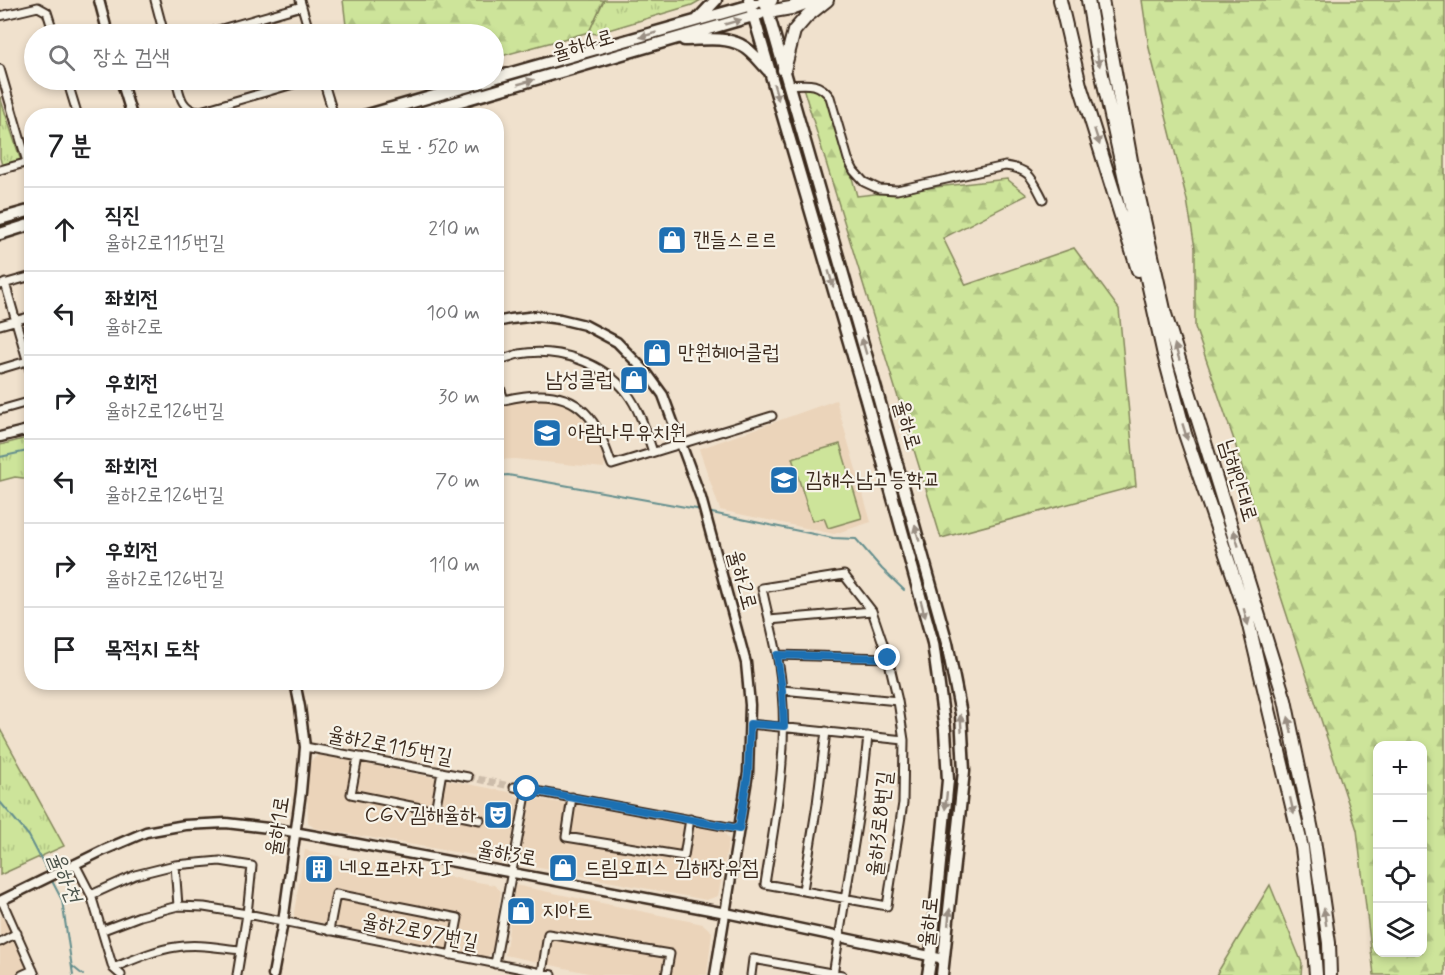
<!DOCTYPE html>
<html lang="ko">
<meta charset="utf-8">
<style>
:root{--surface:#fff;--page:#f2f2f2;--text:#202124;--muted:#757577;--line:#e0e0e0}
body{margin:0;font-family:Mynerve,"Poor Story",sans-serif;background:var(--page);color:var(--text)}
.controls{position:absolute;right:18px;bottom:18px;display:grid;overflow:hidden;border-radius:12px;box-shadow:0 3px 9px #0003}
.controls button{width:54px;height:54px;display:grid;place-items:center;padding:0;border:0;border-bottom:2px solid var(--line);background:var(--surface);color:var(--text);font:30px sans-serif}
.stop{position:absolute;width:18px;height:18px;margin:-14px;border:4px solid #1f6fb2;border-radius:50%;background:#fff}
.stop.end{background:#1f6fb2;border-color:#fff;box-shadow:0 2px 6px #0008}
.list{margin:0;padding:0;list-style:none}
h2{display:flex;justify-content:space-between;align-items:center;height:78px;margin:0;padding:0 24px;font-size:26px}
h2 small{font-size:20px;font-weight:400;color:var(--muted)}
.list li{display:grid;grid-template-columns:39px 1fr auto;gap:18px;align-items:center;box-sizing:border-box;height:84px;padding:0 24px;border-top:2px solid var(--line)}
.list b{display:block;font-size:22px;white-space:nowrap}
.list p{margin:0;font-size:20px;white-space:nowrap;color:var(--muted)}
.list em{font-size:20px;font-style:normal;color:var(--muted)}
.icon{flex:none;width:33px;height:33px;fill:none;stroke:currentColor;stroke-width:2;stroke-linecap:round;stroke-linejoin:round}
.map{position:relative;flex:none;width:1445px;height:975px;overflow:hidden}
.search{position:absolute;background:var(--surface);box-shadow:0 3px 9px #0003;left:24px;top:24px;width:480px;height:66px;display:flex;align-items:center;gap:15px;box-sizing:border-box;padding:0 21px;border-radius:33px;color:var(--muted);font-size:22px}
.panel{position:absolute;background:var(--surface);box-shadow:0 3px 9px #0003;left:24px;top:108px;width:480px;height:582px;border-radius:24px}
.map>svg:first-child{display:block}
</style>
<div class="map">
<svg width="1445" height="975" viewBox="0 0 1445 975">
<defs>
<pattern id="forest-firs" width="22" height="20" patternUnits="userSpaceOnUse" patternTransform="scale(1.5)"><rect width="22" height="20" fill="#cde49a"/><path d="M5 1l3.5 6h-7zM16 11l3.5 6h-7z" fill="#b1c484"/></pattern>
<pattern id="park-tufts" width="24" height="20" patternUnits="userSpaceOnUse" patternTransform="scale(1.5)"><rect width="24" height="20" fill="#cde49a"/><path d="M3 7l-1-3M5 7V3M7 7l1-3M15 17l-1-3M17 17v-4M19 17l1-3" fill="none" stroke="#b1c484"/></pattern>
</defs>
<rect width="100%" height="100%" fill="#f0e1cd"/>
<filter id="ink" filterUnits="userSpaceOnUse"><feTurbulence type="fractalNoise" baseFrequency=".0167" numOctaves="2"/><feDisplacementMap in="SourceGraphic" scale="12" xChannelSelector="R" yChannelSelector="G"/><feConvolveMatrix kernelMatrix="1 2 1 2 8 2 1 2 1" color-interpolation-filters="sRGB"/></filter>
<g filter="url(#ink)">
<path fill="#ebd4ba" d="M496 395 500 405 529 398 558 400 573 409 582 417 599 444 605 463 604 468 515 459 497 460Z
M836 400 871 522 834 534 720 510 699 449Z
M319 755 509 792 520 798 508 861 314 828 308 822 307 791 309 763 313 759Z
M532 798 705 827 724 832 729 840 718 896 706 900 519 864 529 801Z
M305 850 494 885 501 891 493 952 486 957 345 929 323 923 294 918V912Z
M515 885 703 924 712 932 707 975H597L505 955Z
M0 916H2L8 926 32 975H0Z"/>
<path fill="url(#forest-firs)" stroke="#84875c" stroke-width="1.5" fill-rule="evenodd" d="M343 0H604L589 32 494 58V34H347Z
M1142 0H1445V975H1374L1357 830 1268 557 1234 440 1195 327V248L1187 200 1149 48ZM1378 746H1422V952H1378Z
M802 84H813L830 97 857 196 1007 179 1027 195 943 238 966 285 1074 248 1119 309 1136 486 941 538Z
M1270 885 1302 963 1301 975H1216Z"/>
<path fill="url(#park-tufts)" stroke="#84875c" stroke-width="1.5" d="M604 0H701L692 5 595 34 589 32Z
M0 97 22 164 3 169 0 158Z
M31 437V479L15 477 0 481V445Z
M0 729 64 846 0 875Z"/>
<path fill="#cde49a" stroke="#84875c" stroke-width="1.5" d="M840 444 862 518 828 528 824 518 812 521 792 458Z"/>
<g fill="none" stroke-linecap="round" stroke-linejoin="round">
<path stroke="#658f8e" stroke-width="2" d="M0 457 32 450
M496 476 508 475 702 510
M707 512 833 538 856 539 882 569 904 590
M0 802 29 836 49 874
M51 879 62 900 73 975
M72 966 83 975"/>
<path stroke="#ccbcaa" stroke-width="7" stroke-dasharray="7 3.5" stroke-linecap="butt" d="M468 777 514 787"/>
<g stroke="#3b2a1e" stroke-width="11">
<path id="minor" d="M155 0 164 34
M300 0 310 34
M0 16 38 7 47 12 54 34
M204 34 302 6
M0 69 27 162
M67 80 78 116
M176 80C180 94 180 107 197 112L307 80
M323 80 334 116
M789 85C807 84 818 81 830 97L848 159 854 171 864 182 879 189 897 190 1005 166C1030 169 1032 178 1043 199
M0 170 32 161
M5 283 32 377
M0 285 32 276
M0 325 32 316
M496 361C504 359 511 356 519 354 557 347 603 362 627 393 640 410 646 432 653 452
M0 369 27 361
M496 375 504 400C538 392 571 390 593 422 602 434 606 450 612 465L772 416
M0 410 32 401
M844 575 872 611 888 658 898 701 904 740 903 803 887 906 765 884C775 820 788 756 782 692 780 657 769 622 762 588Z
M769 620 872 611
M777 655 888 658
M782 690 898 701
M750 724 904 740
M305 747 468 777
M358 757 351 794 480 820
M514 787 739 829
M572 797 566 837 684 856 690 819
M435 811 442 772
M75 864 91 895 113 968 121 975
M175 865 178 906
M803 890 817 804 826 731
M91 895 135 875 175 865 220 861 252 866 247 914 237 975
M2 901 35 975
M103 930 140 916 178 906 204 907 247 914 552 975
M329 931 336 894 458 918 451 955
M0 942 17 933
M495 964 527 789
M113 968C133 960 154 950 176 947 197 943 219 948 241 950
M542 973 548 934 670 954 666 975
M22 975 33 970
M751 975 753 959 842 975
M833 975 861 800 868 736"/>
</g>
<g stroke="#3b2a1e" stroke-width="13">
<path id="tertiary" d="M99 0 108 34
M121 80 132 116
M496 322 511 319 537 316 560 319 585 325 617 342 647 373 663 395 701 498 746 663 750 705 748 773 715 975
M0 437 32 429
M0 901 104 850 146 832 185 825 226 823 277 829 316 836 726 913 944 959
M273 975 283 922 301 792 305 747 300 707 295 682"/>
</g>
<g stroke="#3b2a1e" stroke-width="15">
<path id="secondary" d="M749 0 866 400 933 643 945 730 948 780 931 956 928 975
M766 6 878 396 947 643 961 714 964 771 942 975
M698 19 716 0
M684 40C702 40 724 36 741 45 752 50 760 62 769 71
M494 78 755 4
M364 116 490 80
M409 116 760 14
M0 219 32 210
M0 234 32 224"/>
</g>
<g stroke="#3b2a1e" stroke-width="16">
<path id="trunk" d="M1060 0 1080 85 1138 270
M1088 0 1096 48 1164 355 1185 434 1246 613 1302 848 1314 948 1316 975
M1102 0 1132 166 1165 314 1285 700 1314 840 1329 943 1330 975
M764 1 771 0
M768 12 791 8 813 0
M784 70 794 31 807 16 827 0"/>
</g>
<use href="#minor" stroke="#f7f3e8" stroke-width="7"/>
<use href="#tertiary" stroke="#f7f3e8" stroke-width="8"/>
<use href="#secondary" stroke="#f7f3e8" stroke-width="10"/>
<use href="#trunk" stroke="#f7f3e8" stroke-width="12"/>
</g>
<defs><path id="oneway-solid" d="M-6-.8H1V-3.2L6.5 0L1 3.2V.8H-6Z" transform="scale(1.5)"/></defs>
<g fill="#998e83">
<use href="#oneway-solid" transform="translate(733 22) rotate(-16)"/>
<use href="#oneway-solid" transform="translate(648 35) rotate(164)"/>
<use href="#oneway-solid" transform="translate(1098 58) rotate(78)"/>
<use href="#oneway-solid" transform="translate(526 82) rotate(-16)"/>
<use href="#oneway-solid" transform="translate(776 92) rotate(74)"/>
<use href="#oneway-solid" transform="translate(1097 137) rotate(72)"/>
<use href="#oneway-solid" transform="translate(831 279) rotate(74)"/>
<use href="#oneway-solid" transform="translate(864 346) rotate(-106)"/>
<use href="#oneway-solid" transform="translate(1177 352) rotate(-107)"/>
<use href="#oneway-solid" transform="translate(1185 432) rotate(73)"/>
<use href="#oneway-solid" transform="translate(917 533) rotate(-106)"/>
<use href="#oneway-solid" transform="translate(1236 538) rotate(-107)"/>
<use href="#oneway-solid" transform="translate(923 609) rotate(75)"/>
<use href="#oneway-solid" transform="translate(1246 617) rotate(75)"/>
<use href="#oneway-solid" transform="translate(961 723) rotate(-94)"/>
<use href="#oneway-solid" transform="translate(1290 725) rotate(-102)"/>
<use href="#oneway-solid" transform="translate(946 801) rotate(96)"/>
<use href="#oneway-solid" transform="translate(1292 806) rotate(77)"/>
<use href="#oneway-solid" transform="translate(949 917) rotate(-84)"/>
<use href="#oneway-solid" transform="translate(1325 917) rotate(-98)"/>
</g>
</g>
<g fill="none" stroke-linecap="round" stroke-linejoin="round" filter="url(#ink)">
<path stroke="#1f6fb2" stroke-width="8" d="M527 789 739 829 748 773 750 724 784 726 782 690 777 655 888 658"/>
</g>
<defs>
<g id="shop-square" transform="scale(1.5)"><rect x="-9" y="-9" width="18" height="18" rx="4" fill="#1f6fb2" stroke="#f7f3e8"/><path d="M-5-2.5h2.3a2.7 3.5 0 0 1 5.4 0H5L5.5 6h-11ZM-1.5-2.5h3a1.5 2.3 0 0 0-3 0Z" fill="#fff"/></g>
<g id="school-square" transform="scale(1.5)"><rect x="-9" y="-9" width="18" height="18" rx="4" fill="#1f6fb2" stroke="#f7f3e8"/><path d="M0-5L7-2L0 1L-7-2ZM-4 1L0 2.5L4 1V4Q0 6-4 4Z" fill="#fff"/></g>
<g id="theatre-square" transform="scale(1.5)"><rect x="-9" y="-9" width="18" height="18" rx="4" fill="#1f6fb2" stroke="#f7f3e8"/><path d="M-5-5.5Q0-4 5-5.5V0Q5 5 0 6Q-5 5-5 0ZM-3.3-2.5H-1v1.5H-3.3ZM1-2.5H3.3v1.5H1ZM-2.8 1Q0 5.5 2.8 1Z" fill="#fff"/></g>
<g id="building-square" transform="scale(1.5)"><rect x="-9" y="-9" width="18" height="18" rx="4" fill="#1f6fb2" stroke="#f7f3e8"/><path d="M-4-6H4V6H1V3H-1V6H-4ZM-2.5-4.3h1.7v1.8h-1.7ZM.8-4.3h1.7v1.8H.8ZM-2.5-1h1.7V.8h-1.7ZM.8-1h1.7V.8H.8Z" fill="#fff"/></g>
</defs>
<g fill-rule="evenodd">
<use href="#shop-square" x="672" y="240"/>
<use href="#shop-square" x="657" y="353"/>
<use href="#shop-square" x="634" y="380"/>
<use href="#school-square" x="547" y="433"/>
<use href="#school-square" x="784" y="480"/>
<use href="#theatre-square" x="498" y="815"/>
<use href="#shop-square" x="563" y="868"/>
<use href="#building-square" x="319" y="869"/>
<use href="#shop-square" x="521" y="911"/>
</g>
<g text-anchor="middle" dominant-baseline="central" stroke-width="4.5" stroke-linejoin="round" paint-order="stroke">
<g font-size="21" fill="#3b2a1e" stroke="#f7f3e8">
<text transform="translate(583 45) rotate(-16)">율하4로</text>
<text transform="translate(907 425) rotate(74)">율하로</text>
<text transform="translate(1238 481) rotate(73)">남해안대로</text>
<text transform="translate(742 580) rotate(75)">율하2로</text>
<text transform="translate(390 746) rotate(11)">율하2로115번길</text>
<text transform="translate(880 824) rotate(-84)">율하3로8번길</text>
<text transform="translate(278 826) rotate(-81)">율하1로</text>
<text transform="translate(507 854) rotate(11)">율하3로</text>
<text transform="translate(929 922) rotate(-84)">율하로</text>
<text transform="translate(420 932) rotate(11)">율하2로97번길</text>
</g>
<g font-size="21" fill="#3b2a1e" stroke="#f7f3e8" text-anchor="start">
<text x="693" y="240">캔들스르르</text>
<text x="678" y="353">만원헤어클럽</text>
<text x="613" y="380" text-anchor="end">남성클럽</text>
<text x="568" y="433">아람나무유치원</text>
<text x="805" y="480">김해수남고등학교</text>
<text x="477" y="815" text-anchor="end">CGV김해율하</text>
<text x="584" y="868">드림오피스 김해장유점</text>
<text x="340" y="869">네오프라자 II</text>
<text x="542" y="911">지아트</text>
</g>
<g font-size="22" font-style="italic" fill="#4c544c" stroke="#f7f3e8">
<text transform="translate(64 877) rotate(67)">율하천</text>
</g>
</g>
</svg>
<div class="controls">
<button>+</button>
<button>−</button>
<button><svg class="icon" aria-label="locate" viewBox="0 0 24 24"><circle cx="12" cy="12" r="6"/><path d="M12 2v4M12 18v4M2 12h4M18 12h4"/></svg></button>
<button><svg class="icon" aria-label="layers" viewBox="0 0 24 24"><path d="M12 4l9 5-9 5-9-5zM3 14l9 5 9-5"/></svg></button>
</div>
<div class="stop" style="left:527px;top:789px"></div>
<div class="stop end" style="left:888px;top:658px"></div>
<div class="search"><svg class="icon" aria-label="search" viewBox="0 0 24 24"><circle cx="10" cy="10" r="6"/><path d="M15 15l6 6"/></svg>장소 검색</div>
<section class="panel">
<h2>7 분<small>도보 · 520 m</small></h2>
<ul class="list">
<li><svg class="icon" aria-label="ahead" viewBox="0 0 24 24"><path d="M12 20V5M6 11l6-6 6 6"/></svg><div><b>직진</b><p>율하2로115번길</p></div><em>210 m</em></li>
<li><svg class="icon" aria-label="left" viewBox="0 0 24 24"><path d="M17 20v-9H6M10 6l-5 5 5 5"/></svg><div><b>좌회전</b><p>율하2로</p></div><em>100 m</em></li>
<li><svg class="icon" aria-label="right" viewBox="0 0 24 24"><path d="M7 20v-9h11M14 6l5 5-5 5"/></svg><div><b>우회전</b><p>율하2로126번길</p></div><em>30 m</em></li>
<li><svg class="icon" aria-label="left" viewBox="0 0 24 24"><path d="M17 20v-9H6M10 6l-5 5 5 5"/></svg><div><b>좌회전</b><p>율하2로126번길</p></div><em>70 m</em></li>
<li><svg class="icon" aria-label="right" viewBox="0 0 24 24"><path d="M7 20v-9h11M14 6l5 5-5 5"/></svg><div><b>우회전</b><p>율하2로126번길</p></div><em>110 m</em></li>
<li><svg class="icon" aria-label="arrive" viewBox="0 0 24 24"><path d="M6 21V4h12l-3 4 3 4H6"/></svg><div><b>목적지 도착</b></div></li>
</ul>
</section>
</div>
